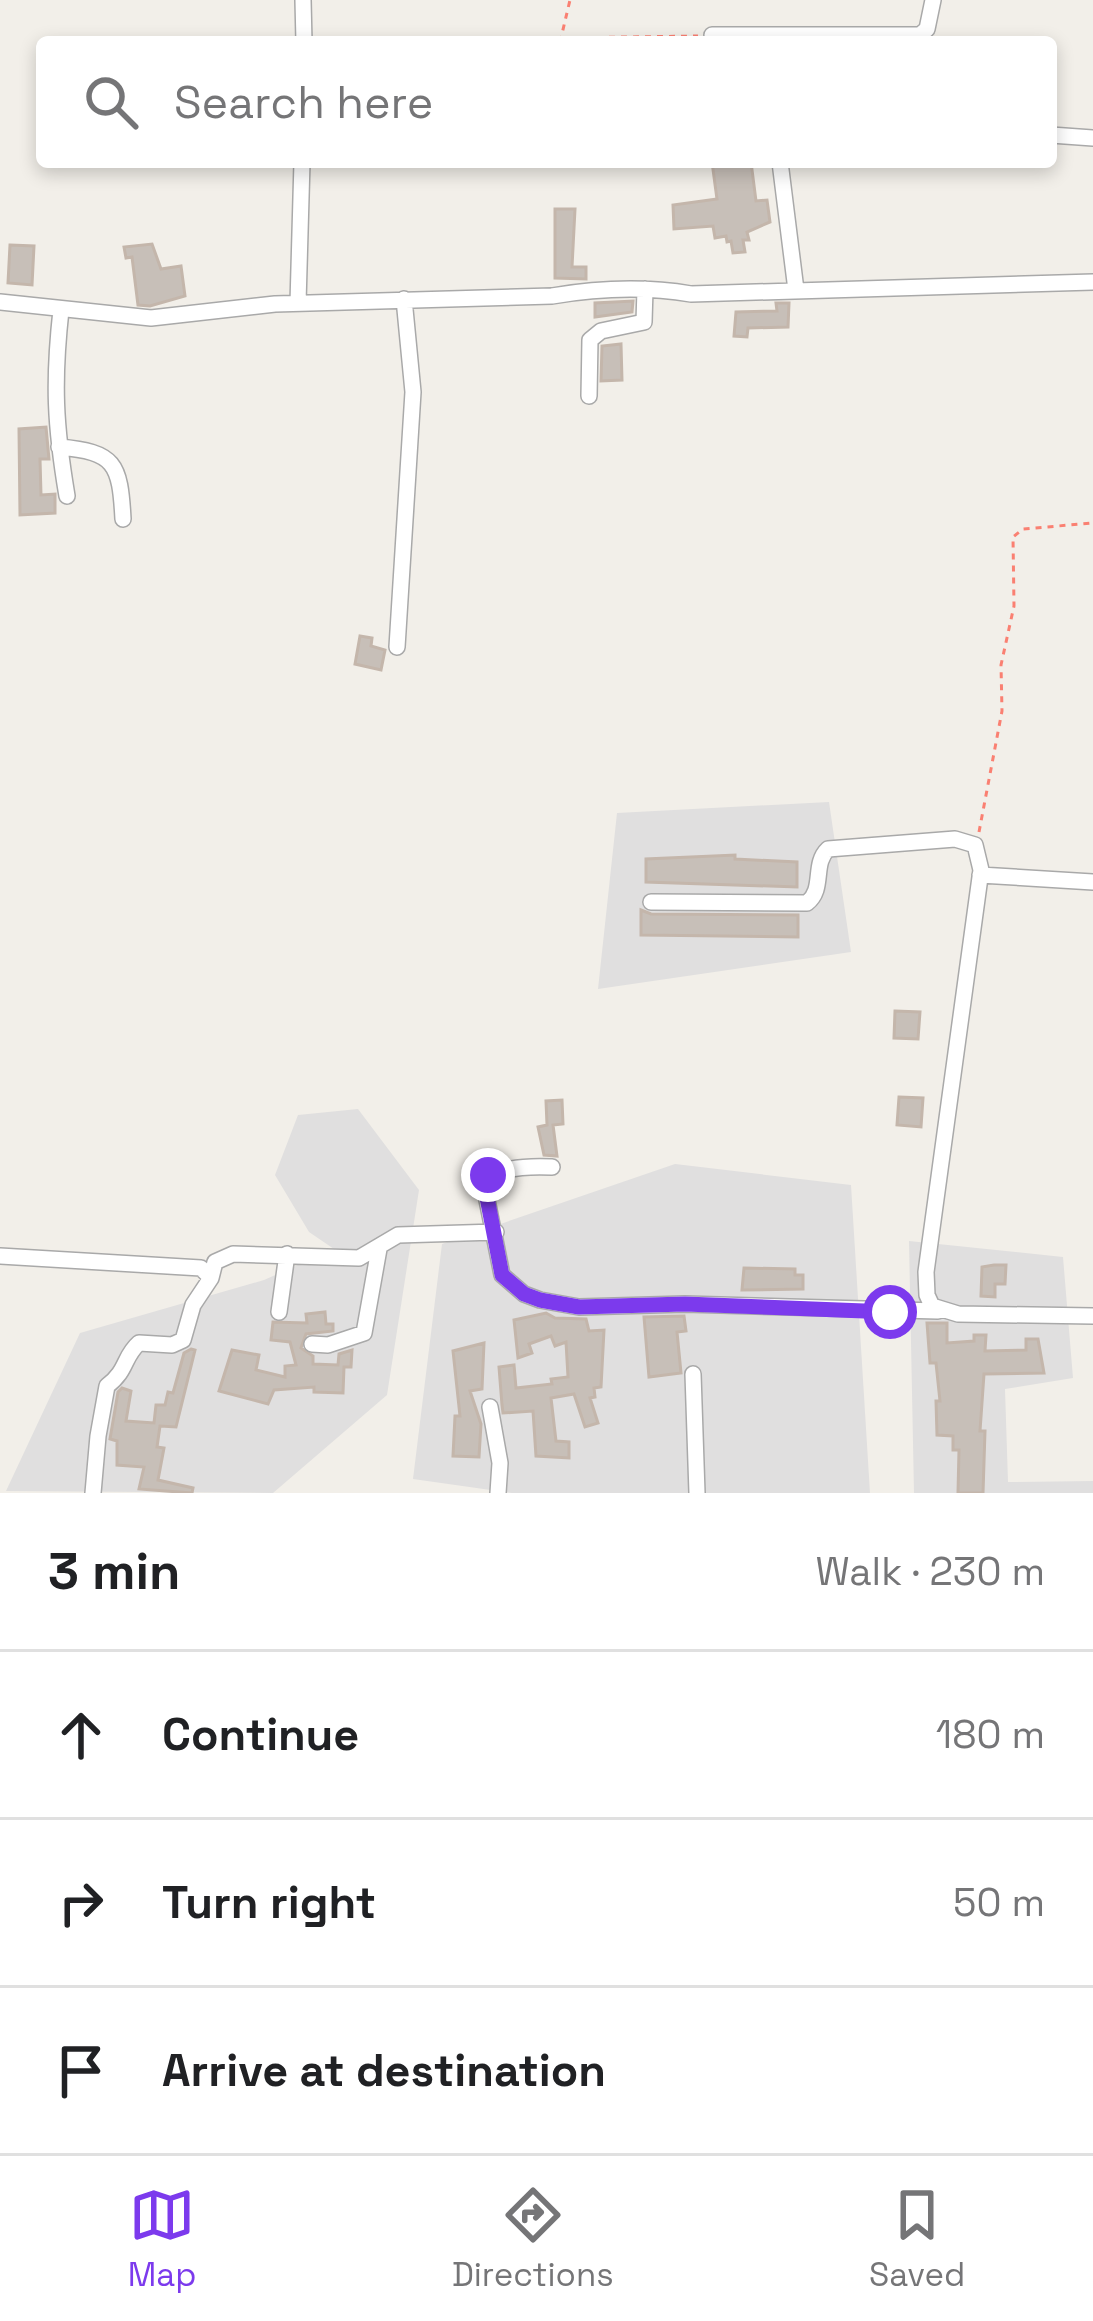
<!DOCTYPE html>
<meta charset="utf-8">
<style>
:root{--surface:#fff;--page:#f6f6f6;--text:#202124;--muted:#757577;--line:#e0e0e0;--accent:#7c3aed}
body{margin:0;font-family:"Space Grotesk",sans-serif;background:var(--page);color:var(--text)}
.stop{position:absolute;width:36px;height:36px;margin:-27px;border:9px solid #7c3aed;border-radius:50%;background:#fff}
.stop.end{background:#7c3aed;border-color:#fff;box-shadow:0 3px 12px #0008}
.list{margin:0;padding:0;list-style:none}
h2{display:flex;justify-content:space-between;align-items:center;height:156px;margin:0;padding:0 48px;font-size:51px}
h2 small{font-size:39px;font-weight:400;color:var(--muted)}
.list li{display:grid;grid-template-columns:78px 1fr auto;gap:36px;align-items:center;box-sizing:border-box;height:168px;padding:0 48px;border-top:3px solid var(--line)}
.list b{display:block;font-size:45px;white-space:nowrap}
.list em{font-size:39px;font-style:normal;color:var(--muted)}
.icon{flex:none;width:66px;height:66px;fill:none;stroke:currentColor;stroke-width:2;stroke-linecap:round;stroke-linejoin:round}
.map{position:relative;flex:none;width:1093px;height:1493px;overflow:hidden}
.search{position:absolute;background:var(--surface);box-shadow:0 6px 18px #0003;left:36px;right:36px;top:36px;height:132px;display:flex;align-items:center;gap:30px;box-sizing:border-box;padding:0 42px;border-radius:12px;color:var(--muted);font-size:45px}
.sheet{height:660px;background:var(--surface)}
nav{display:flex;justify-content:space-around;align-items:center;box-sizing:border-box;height:168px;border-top:3px solid var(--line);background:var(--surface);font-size:33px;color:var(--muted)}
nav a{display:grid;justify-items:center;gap:6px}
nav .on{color:var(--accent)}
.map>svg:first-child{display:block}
</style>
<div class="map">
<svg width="1093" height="1493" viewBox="0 0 1093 1493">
<rect width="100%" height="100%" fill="#f2efe9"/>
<path fill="#e0dfdf" d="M829 802 851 952 598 989 617 813Z
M358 1109 419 1190 387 1395 273 1493 6 1491 80 1333 264 1280 334 1249 309 1232 275 1175 298 1115Z
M675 1164 851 1185 870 1493H512L413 1479 442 1244Z
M909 1241 1063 1257 1073 1378 1005 1389 1008 1482 1093 1481V1493H914Z"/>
<path fill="#c7bfb8" stroke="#c4b6ab" stroke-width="3" d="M712 162H751L756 201 767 200 770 222 747 232 749 240H743L745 252 733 253 731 241 727 242 726 236 715 238 713 226 674 229 673 205 717 199Z
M555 209H575L572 267H586V279L555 278Z
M152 244 161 269 181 266 185 296 150 306 138 305 132 257 126 258 124 247Z
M10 245 34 246 32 285 8 283Z
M633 301 632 312 595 317V303Z
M776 303H789L788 327 748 328 747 337 734 336 736 312 777 311Z
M621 344 622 380 601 381 602 346Z
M46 427 49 459H40L41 495 55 494V513L20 515 19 429Z
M360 636 372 638 371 646 385 650 381 670 355 664Z
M735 855V859L797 862V887L646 882V859Z
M641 910 651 914 798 915V937L641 935Z
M895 1011 920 1012 918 1039 894 1038Z
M899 1097 923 1098 921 1127 897 1125Z
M562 1100 563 1124 553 1125 557 1156 544 1155 538 1127 547 1125 546 1101Z
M994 1265H1006L1005 1284H995V1297L981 1296 982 1267Z
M744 1268 795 1269V1275H803V1289L742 1290Z
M325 1312 326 1324H333V1331L306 1334 301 1348 313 1356V1364L338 1365 339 1354 352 1350 351 1367H344L343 1393 314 1392V1387L274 1390 268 1404 219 1391 232 1350 259 1355 256 1370 285 1377V1366L296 1365 290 1342 271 1340 273 1322 307 1323 306 1314Z
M546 1313 555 1318 586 1319 589 1331 604 1330 601 1387 594 1388 595 1397 590 1398 598 1423 585 1427 574 1394 551 1398 556 1441 569 1442V1458L536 1456 533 1411 503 1413 502 1405 499 1367 514 1365 516 1388 552 1384 551 1379 568 1377 566 1342 555 1346 551 1336 529 1344 532 1353 518 1358 514 1320Z
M684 1316 686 1331 677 1332 681 1373 649 1377 644 1317Z
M927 1323H947V1343L974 1341V1335H986L985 1351 1026 1350V1339H1038L1044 1373 984 1374 980 1431H985L983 1493H958L959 1450H953V1436L937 1435 936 1401H940L936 1363H930Z
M484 1343 482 1389 470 1391 481 1424 479 1457 453 1456 455 1416H460L453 1351Z
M191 1349 195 1350 176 1427 160 1426 157 1447 164 1448 158 1480 193 1488 192 1493 139 1489 144 1467 117 1465V1441L110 1439 118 1392 122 1388 131 1391 126 1421 154 1423 156 1405H165L168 1392 173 1393 184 1353Z"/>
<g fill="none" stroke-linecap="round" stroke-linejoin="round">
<g stroke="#a9a9a9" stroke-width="18">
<path id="minor" d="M303 0 304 42
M712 35H920L927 29 933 0
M1051 135 1093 138
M780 162 796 290
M0 302 151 318 275 304 552 296C599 288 644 286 691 294L1093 282
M298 303 302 162
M61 310C53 382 55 425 67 496
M589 396 590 340 601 331 644 322 645 289
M59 447C115 452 120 463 123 519
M397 647 413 392 404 299
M980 875 1093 882
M651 902 807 903C825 889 812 864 828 849L955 839 975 845 981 870 926 1272 927 1295 932 1306 958 1314 1093 1316
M552 1167C530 1166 500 1167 483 1180L502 1275 524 1294 540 1300 579 1307 685 1304 938 1311
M0 1256 201 1268 211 1278 215 1262 233 1254 359 1258 398 1235 496 1232
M279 1312 287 1254
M312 1344 328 1345 364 1333 379 1249
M693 1374 697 1493
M490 1407 500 1463 498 1493
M93 1493 98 1436 107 1386C128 1370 123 1357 139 1343L172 1345 183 1340 193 1305 211 1278"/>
</g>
<path stroke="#fa8072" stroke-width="3" stroke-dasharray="6 6" stroke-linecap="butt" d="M561 38 698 36
M497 42 561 38 570 0
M979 832 1002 711 1001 665 1014 606 1013 537 1023 529 1093 523"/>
<use href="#minor" stroke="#fff" stroke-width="15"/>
</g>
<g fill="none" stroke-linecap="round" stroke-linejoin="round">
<path stroke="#7c3aed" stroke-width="15" d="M488 1175 484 1182 502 1275 524 1294 540 1300 579 1307 685 1304 890 1312"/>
</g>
</svg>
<div class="stop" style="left:890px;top:1312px"></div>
<div class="stop end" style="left:488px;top:1175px"></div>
<div class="search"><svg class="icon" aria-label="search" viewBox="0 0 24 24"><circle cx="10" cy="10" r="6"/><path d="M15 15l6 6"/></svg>Search here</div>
</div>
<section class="sheet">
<h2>3 min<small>Walk · 230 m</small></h2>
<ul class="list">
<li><svg class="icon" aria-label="ahead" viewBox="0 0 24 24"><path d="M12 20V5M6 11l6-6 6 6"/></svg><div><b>Continue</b></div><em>180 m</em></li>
<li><svg class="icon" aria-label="right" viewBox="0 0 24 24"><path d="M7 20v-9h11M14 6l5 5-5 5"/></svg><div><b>Turn right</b></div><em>50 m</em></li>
<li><svg class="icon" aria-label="arrive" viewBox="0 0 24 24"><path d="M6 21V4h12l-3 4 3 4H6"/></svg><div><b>Arrive at destination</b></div></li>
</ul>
</section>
<nav>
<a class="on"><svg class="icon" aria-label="map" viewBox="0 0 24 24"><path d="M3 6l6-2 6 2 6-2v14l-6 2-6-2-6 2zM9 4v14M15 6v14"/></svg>Map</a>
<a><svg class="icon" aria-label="directions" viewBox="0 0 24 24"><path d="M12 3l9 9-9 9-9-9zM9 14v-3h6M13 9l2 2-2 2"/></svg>Directions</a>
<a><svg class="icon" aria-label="saved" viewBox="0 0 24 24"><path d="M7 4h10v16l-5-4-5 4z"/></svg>Saved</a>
</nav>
